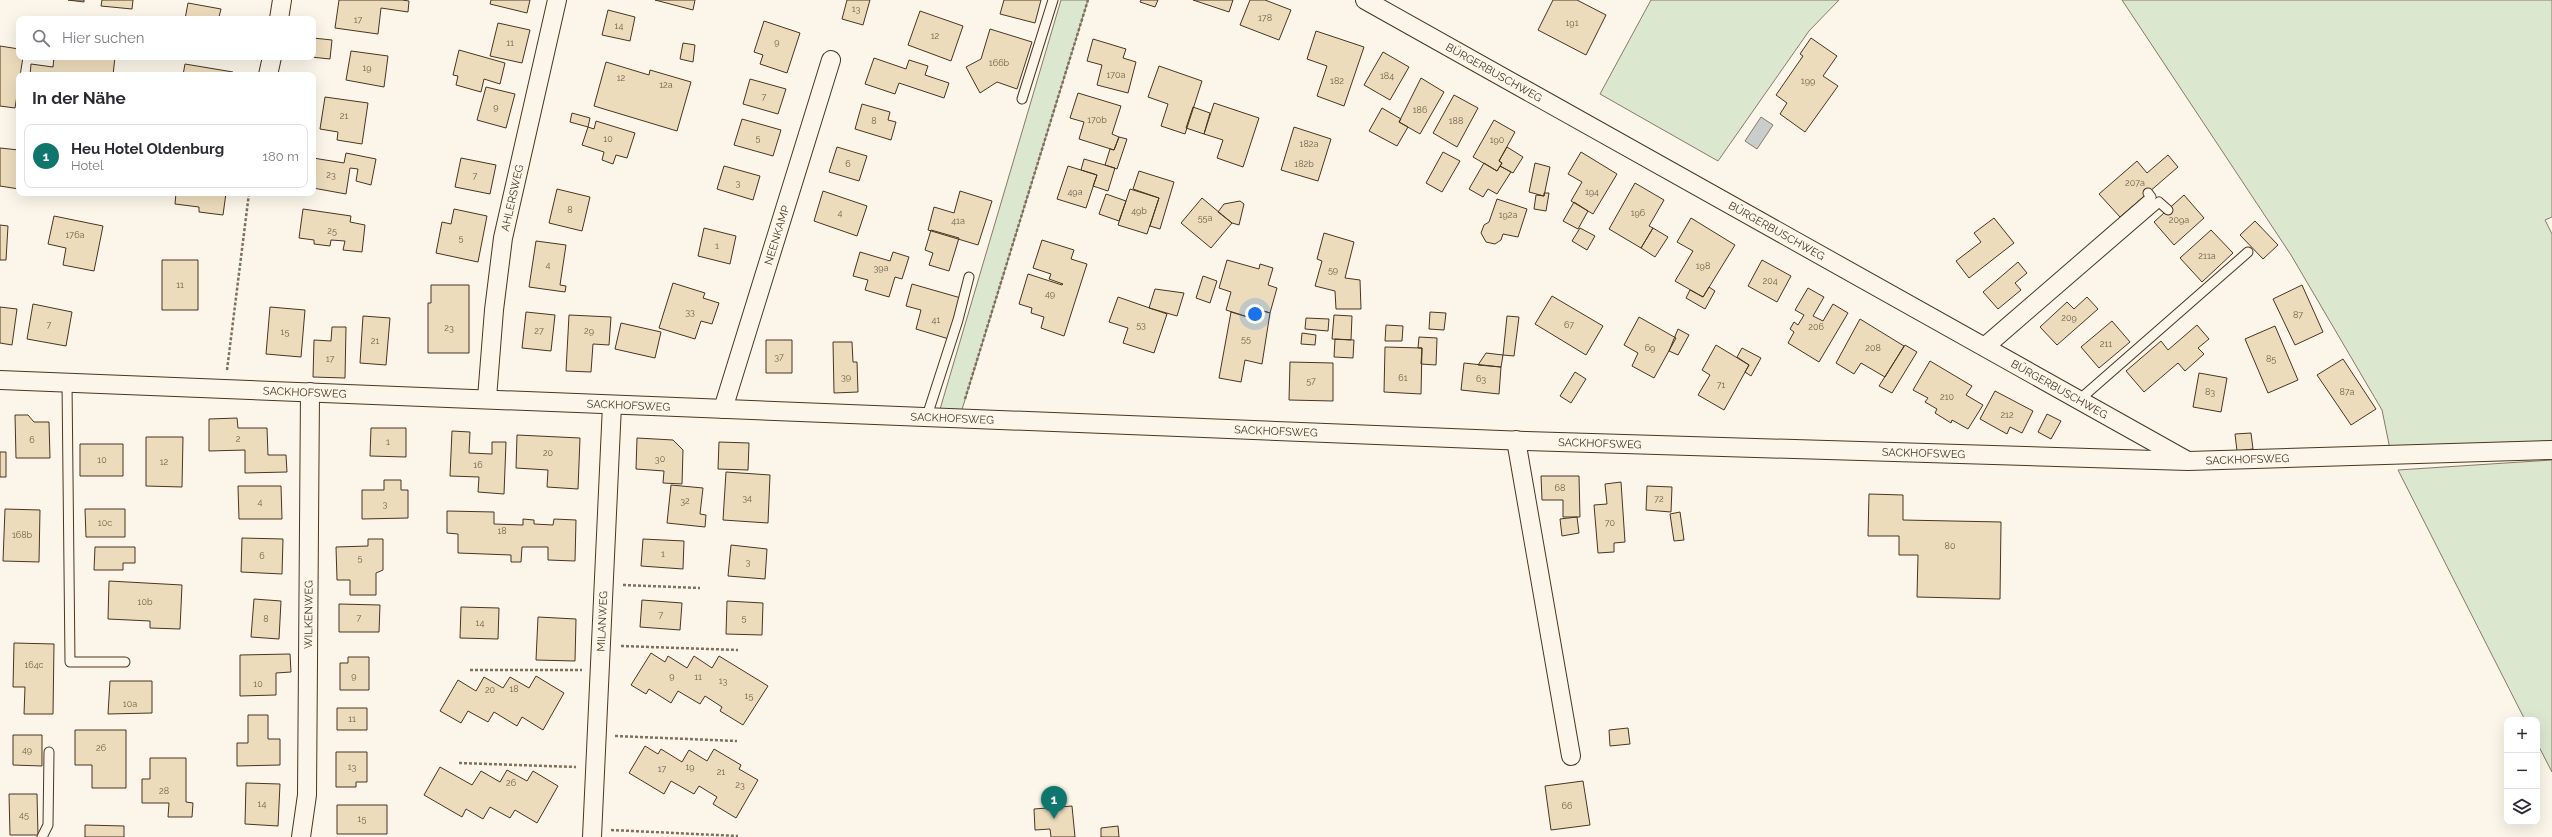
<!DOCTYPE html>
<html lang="de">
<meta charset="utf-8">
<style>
:root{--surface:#fff;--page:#f2f2f3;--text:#2b2b33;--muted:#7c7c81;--line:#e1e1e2;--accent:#0f766e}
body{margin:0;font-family:Raleway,sans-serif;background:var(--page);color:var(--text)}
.controls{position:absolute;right:12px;bottom:12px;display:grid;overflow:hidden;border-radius:8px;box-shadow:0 4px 16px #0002}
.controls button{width:36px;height:36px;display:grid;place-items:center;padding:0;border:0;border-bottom:1px solid var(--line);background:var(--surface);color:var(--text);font:20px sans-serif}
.you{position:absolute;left:1255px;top:314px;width:14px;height:14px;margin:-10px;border:3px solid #fff;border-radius:50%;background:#1a73e8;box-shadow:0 0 0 6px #1a73e833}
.badge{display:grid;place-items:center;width:26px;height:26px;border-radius:50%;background:var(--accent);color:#fff;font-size:13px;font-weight:700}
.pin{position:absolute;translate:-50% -33px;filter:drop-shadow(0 1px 2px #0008)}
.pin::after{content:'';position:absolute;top:21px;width:14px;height:12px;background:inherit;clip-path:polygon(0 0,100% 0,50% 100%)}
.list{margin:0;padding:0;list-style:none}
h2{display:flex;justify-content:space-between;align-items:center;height:52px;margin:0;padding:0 16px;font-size:17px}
h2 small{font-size:13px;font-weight:400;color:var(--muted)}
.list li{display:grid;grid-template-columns:26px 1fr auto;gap:12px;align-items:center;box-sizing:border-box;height:64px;margin:0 8px 8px;padding:0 8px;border:1px solid var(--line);border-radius:8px}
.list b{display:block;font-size:15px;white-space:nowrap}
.list p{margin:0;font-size:13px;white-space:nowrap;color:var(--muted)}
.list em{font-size:13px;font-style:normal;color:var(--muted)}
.icon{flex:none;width:22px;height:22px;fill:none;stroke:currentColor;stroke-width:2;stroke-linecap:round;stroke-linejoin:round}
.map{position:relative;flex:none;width:2552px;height:837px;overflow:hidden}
.search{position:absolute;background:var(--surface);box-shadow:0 4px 16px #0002;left:16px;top:16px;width:300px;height:44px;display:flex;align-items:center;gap:10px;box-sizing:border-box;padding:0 14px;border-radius:8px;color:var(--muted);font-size:15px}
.panel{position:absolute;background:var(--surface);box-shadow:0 4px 16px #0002;left:16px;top:72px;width:300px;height:124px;border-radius:8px}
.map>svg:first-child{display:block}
</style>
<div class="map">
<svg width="2552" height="837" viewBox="0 0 2552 837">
<rect width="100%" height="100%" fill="#fbf6e9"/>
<path fill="#dce7d0" stroke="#887966" d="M1061 0H1088L960 416H938Z
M1651 0H1839L1809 31 1718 161 1600 94Z
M2122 0H2552V217L2545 220 2552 234V441L2390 449 2382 410 2291 255Z
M2552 460V772L2537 743V720H2525L2398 470Z"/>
<path fill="#c9cecd" stroke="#887966" d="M1761 117 1773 125 1757 149 1745 141Z"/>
<path fill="#ecdcbc" stroke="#4a3520" d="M68 0H84V2Z
M102 0H133L132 9 101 6Z
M339 0H402L409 1 408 12 381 8 378 34 335 28Z
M491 0H530L527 13 490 4Z
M655 0H695L693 10Z
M847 0H870L863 25 842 19Z
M1004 0H1041L1035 23 1000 14Z
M1141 0H1158L1155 7 1140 2Z
M1193 0H1233L1229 12Z
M1250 0H1265L1291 10 1279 40 1240 25Z
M1553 0H1577L1606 15 1586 55 1538 30Z
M188 3 221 9 219 17 232 19H185Z
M608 10 635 17 630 41 602 35Z
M920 11 963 26 951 61 908 45Z
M764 21 800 33 787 73 760 64 763 55 754 52Z
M498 23 530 30 522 63 490 56Z
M990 29 1032 42 1017 89 997 82 980 93 966 67 981 59Z
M1316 31 1364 47 1344 106 1317 96 1327 66 1307 59Z
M313 38 332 40 330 59 311 57H313Z
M1811 38 1837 56 1823 76 1838 86 1805 132 1780 114 1787 103 1776 95 1803 56 1800 54Z
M1093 39 1126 49 1123 58 1136 62 1128 93 1097 85 1102 65 1087 61Z
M683 43 695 45 693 62 680 59Z
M0 46 19 49V57H23L15 108 0 106Z
M459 50 505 63 500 84 484 79 481 92 456 85 458 76 453 75Z
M351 51 388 56 384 87 346 80Z
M1383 52 1409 67 1390 100 1364 85Z
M54 57H115L113 75H30L31 64 53 67Z
M874 58 906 69 909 60 928 66 925 75 949 83 944 98 899 83 895 94 865 84Z
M606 62 649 75 650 70 691 82 677 131 594 106Z
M185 64 233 72V75H183Z
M1159 66 1202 81 1185 134 1161 126 1168 104 1148 97Z
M1421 78 1444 92 1420 134 1399 122Z
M750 79 786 89 778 114 743 104Z
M486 87 515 94 506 128 477 120Z
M1078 93 1121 106 1112 134 1119 137 1114 150 1079 139 1084 122 1070 118Z
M1454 95 1478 108 1457 147 1433 133Z
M325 97 368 103 362 144 337 140 338 132 320 129Z
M1214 103 1259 118 1243 167 1217 158 1223 140 1204 134Z
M862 104 890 112 888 120 896 122 891 140 855 129Z
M1193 107 1210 113 1204 134 1186 128Z
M1382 108 1401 119 1399 122 1408 127 1397 146 1369 131Z
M572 113 590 118 588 127 570 122Z
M742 119 781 130 773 156 734 145Z
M1494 120 1515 132 1499 161 1502 163 1497 171 1473 157Z
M596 121 635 133 627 158 616 155 613 164 602 160 604 152 582 145 588 127 594 129Z
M1294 127 1331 139 1318 181 1281 170Z
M1119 137 1127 139 1117 169 1105 165 1110 149 1114 150Z
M837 147 867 156 859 181 829 172Z
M1507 147 1523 157 1513 173 1500 166 1502 163 1499 161Z
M0 148 19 150V189L0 186Z
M1443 152 1460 161 1442 192 1426 183Z
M1581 152 1617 174 1593 214 1571 201 1582 182 1568 174Z
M346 153 376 159 371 185 356 181 358 169 350 168 346 194 313 188V158L344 163Z
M2168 155 2178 167 2120 217 2099 194 2137 161 2147 173Z
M461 158 496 165 490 194 455 187Z
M1084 159 1115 168 1108 191 1093 186 1097 175 1081 170Z
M1484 163 1497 171 1500 166 1511 172 1497 194 1488 189 1483 197 1469 189Z
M1535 163 1550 167 1544 196 1529 192Z
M724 166 760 176 753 200 717 189Z
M1068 166 1097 175 1086 208 1057 199Z
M1139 171 1174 182 1160 229 1150 226 1159 198 1133 189Z
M1635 183 1664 200 1649 226 1653 228 1641 248 1609 229Z
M557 189 590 197 582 231 549 223Z
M1130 189 1159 198 1147 234 1118 225Z
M823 191 867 206 857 236 814 221Z
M960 191 992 201 978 245 928 230 934 207 954 213Z
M176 193H226L223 215 199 212V207L175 204Z
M1544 193H1549L1546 211 1534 209 1536 195 1544 196Z
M1106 194 1126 201 1119 221 1099 214Z
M2184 195 2204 218 2174 245 2154 222Z
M1202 198 1232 223 1211 248 1181 223Z
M1497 199 1527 209 1518 237 1503 234 1501 240 1495 244 1486 242 1481 233 1484 225 1489 222Z
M1240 201 1244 204 1239 225 1232 223 1218 212 1224 204Z
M1574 202 1588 211 1578 229 1563 221Z
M303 209 351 216 350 222 365 225 362 252 343 250 345 241 331 240 330 246 314 244V240L299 238Z
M454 209 487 216 478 262 436 253 442 222 451 224Z
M54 216 103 226 94 271 63 265 66 248 48 244Z
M1691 218 1735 245 1703 297 1675 281 1693 251 1677 242Z
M1994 218 2014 243 1969 278 1956 261 1981 242 1974 233Z
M2255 221 2278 245 2263 259 2240 235Z
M0 225 8 226 6 260H0Z
M704 228 736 236 730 264 698 256Z
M1580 228 1595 236 1587 250 1572 241Z
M1653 228 1668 237 1655 257 1641 248Z
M931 230 959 238 949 271 929 265 933 253 925 250Z
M2211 230 2233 253 2202 282 2180 258Z
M1324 233 1354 242 1345 278 1360 280 1361 309H1336L1335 291 1315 286 1322 261 1317 259Z
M1042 240 1074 250 1071 259 1087 264 1064 336 1041 328 1044 317 1031 313 1032 308 1019 304 1028 274 1062 285 1063 284 1049 279 1051 274 1033 268Z
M536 241 566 245 560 285 566 286 565 292 529 287Z
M860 252 890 261 893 252 909 257 902 279 895 277 889 297 865 290 868 280 853 276Z
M162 260H198V310H162Z
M1227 260 1259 269 1260 264 1273 268 1268 285 1277 288 1270 313 1254 308 1251 318 1226 310 1231 292 1219 288Z
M1762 260 1791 276 1777 302 1748 286Z
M2018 262 2027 273 2015 283 2021 290 1998 309 1983 292Z
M1203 276 1217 281 1210 303 1196 298Z
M673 283 705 293 703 298 719 303 712 324 701 321 695 339 659 328Z
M912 284 961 298 949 339 916 329 921 310 906 306Z
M431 285H469V353H428V303H431Z
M2302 285 2323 332 2295 345 2273 299Z
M1709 287 1715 291 1705 309 1686 298 1690 290 1703 297Z
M1808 288 1824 297 1813 316 1823 321 1833 304 1848 313 1819 362 1788 343 1794 332 1790 329 1794 322 1798 325 1804 315 1795 310Z
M1155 289 1184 293 1177 316 1149 308Z
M1552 296 1603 326 1586 355 1535 324Z
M1118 297 1167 314 1154 353 1123 343 1128 328 1109 322Z
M2087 297 2098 309 2057 345 2040 327 2067 302 2074 309Z
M33 304 72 312 66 346 27 339Z
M0 307 17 309 12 345 0 343Z
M270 307 305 310 301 357 266 354Z
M1254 308 1270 313 1262 364 1245 360 1241 382 1219 378 1231 312 1251 318Z
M526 312 555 315 551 351 522 348Z
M1430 312 1446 313 1444 330 1429 329Z
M569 315 611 317 609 345 593 344 591 372 566 371Z
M1334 315 1352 316 1351 340 1332 339Z
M363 316 390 318 386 365 360 363Z
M1507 316 1519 317 1514 356 1503 355Z
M1639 317 1676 338 1654 378 1632 366 1638 353 1624 345Z
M1306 318 1329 319 1328 331 1305 329Z
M1860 319 1904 346 1885 377 1861 363 1854 374 1836 363Z
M2112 321 2130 342 2099 368 2081 347Z
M621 323 661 332 655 358 615 349Z
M1386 325 1403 326 1402 341H1385Z
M2197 325 2209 339 2198 348 2204 354 2185 371 2178 363 2144 392 2126 371 2161 341 2168 350Z
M2275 326 2298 380 2268 393 2245 339Z
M332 327H346L345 378 313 377 314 340 331 341Z
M1678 329 1689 335 1678 355 1669 351Z
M1302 333 1316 335 1315 345 1301 344Z
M1419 337 1437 338 1436 365 1421 364 1422 348H1418Z
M1335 339 1354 340 1353 358 1334 357Z
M766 340H792V373H766Z
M833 342H852L853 362H857L858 392 834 393Z
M1716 345 1749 365 1724 410 1698 395 1710 375 1702 370Z
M1905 345 1917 352 1892 393 1879 386Z
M1385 347 1422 348 1421 394 1384 392Z
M1742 348 1761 358 1751 376 1745 372 1749 365 1737 357Z
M1486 353 1503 355 1501 367 1478 365Z
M2343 359 2376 409 2351 425 2317 375Z
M1930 361 1972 386 1966 395 1983 405 1968 429 1952 420 1951 423 1935 413 1937 409 1925 402 1928 398 1913 390Z
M1290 362 1333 363V401L1289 400Z
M1464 363 1501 367 1499 394 1461 390Z
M1575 372 1586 379 1571 403 1560 396Z
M2199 373 2227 378 2221 412 2193 407Z
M1995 391 2033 411 2022 433 2010 427 2007 434 1980 419Z
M2047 414 2061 421 2051 439 2038 432Z
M15 415H28L34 422H49L50 458H16Z
M237 418 238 428H267L268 455H286L287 472 245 473V450L209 451V419Z
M371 428H406V457L370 456Z
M452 431 470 432 469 453 492 454V442H506L504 494 478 492 479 477 450 476Z
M2251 433 2253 449 2237 451 2235 434Z
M517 435 580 438 578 489 547 487 548 470 516 468Z
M146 437H183L182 487 146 486Z
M637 438 673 440 683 450 682 484 663 483 664 471 636 469Z
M719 442 749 443 748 470 718 469Z
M80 444H123V476H80Z
M0 452H6V477H0Z
M726 472 770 475 768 523 723 520Z
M1541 476H1579L1580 517H1563V500H1542Z
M384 480H401V490H408V518L362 519V490H384Z
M1621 482 1625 542 1614 543V552L1598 553 1594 505 1607 504 1605 484Z
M671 485 703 488 700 514 706 515 705 527 667 523Z
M238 486H281L282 519H239Z
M1647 486 1672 487 1671 512 1646 510Z
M1869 494 1903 495V520L2001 522 2000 599 1917 597 1918 555H1899V536H1868Z
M5 509 40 510 39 562 3 561Z
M85 509H125V537H86Z
M447 511 494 512V524L523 525V519L534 520V524L553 525 554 519 576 520 575 561 548 560V547H522L521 562H511V555L458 553V534L447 533Z
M1680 512 1684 540 1674 541 1670 514Z
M1577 517 1579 533 1562 536 1560 519Z
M242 538 283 539 282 574 241 572Z
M368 539H383V570L376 573V595H350V580H337L336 547 368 546Z
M643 539 684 541 683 569 641 566Z
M731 545 767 549 765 579 728 576Z
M95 547H135V563H123V570H94Z
M109 581 182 585 180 629 150 628V621L108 619Z
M254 599 281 601 279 639 251 637Z
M642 600 682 603 680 630 640 627Z
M727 601 763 603 762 635 726 634Z
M339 604 380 605 379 632H339Z
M461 607 499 608 498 639 460 638Z
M538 617 576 619 575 661 536 660Z
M14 643 54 644 53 714H24L25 687H13Z
M651 653 665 662 668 656 687 668 694 656 712 668 719 656 768 686 743 725 720 711 722 707 705 696 700 704 678 691 671 703 649 689 646 694 631 685Z
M290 654 291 672 276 673V695L240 696V655Z
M348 657H369V690H340V663H348Z
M536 676 564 693 543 730 522 717 517 726 494 712 488 722 468 711 461 723 440 711 458 680 476 691 484 677 503 688 510 677 529 688Z
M110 681H152V713L108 714Z
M337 708H367V730H337Z
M248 715H268V739H280V765L237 766V743H248Z
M1628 728 1630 744 1610 746 1609 730Z
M75 730H126V788H92V765H75Z
M13 735H42V766L13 765Z
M645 746 658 754 661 749 682 762 689 750 707 761 714 749 741 765 739 769 758 780 736 818 713 804 717 797 699 786 694 794 671 781 664 794 629 773Z
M336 752H367V782H356V787H336Z
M150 758H186V802L193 803 192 817H168L169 803H142V779H150Z
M440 767 472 785 481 771 500 782 507 770 527 781 533 771 558 786 537 823 515 810 510 818 490 807 483 819 466 809 462 817 424 795Z
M1583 781 1590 825 1551 830 1545 786Z
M246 783 280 784 278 826 245 824Z
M9 794H37L38 835H10Z
M337 805H387V834H337Z
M1072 806 1075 837H1051L1050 829 1035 830 1034 809Z
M85 825 124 826V837H85Z
M1118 826 1119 837H1101V828Z"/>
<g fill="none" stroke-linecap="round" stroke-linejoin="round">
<g stroke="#4a3520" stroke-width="11">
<path id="lane" d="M1022 99 1053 0
M1980 345 2151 197 2148 193
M1989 349 2159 202 2168 210
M67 383 70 662H125
M2079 400 2248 252
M927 416 958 320 969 277
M42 837 48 825 49 752"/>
</g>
<g stroke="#4a3520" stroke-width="20">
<g id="street">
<path id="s1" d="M1365 0 2186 460"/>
<path d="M279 19 282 0"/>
<path d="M268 75 272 57"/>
<path id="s2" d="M0 380 1526 441 2188 461 2552 450"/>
<path id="s3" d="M487 398 494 310 503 238 557 0"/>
<path id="s4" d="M723 409 831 60"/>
<path d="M1516 440 1571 756"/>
<path id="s5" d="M301 837 307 795 310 392"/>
<path id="s6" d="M592 837 612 405"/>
</g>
</g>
<path stroke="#7f6f5c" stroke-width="2.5" stroke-dasharray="3 2" stroke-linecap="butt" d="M227 370 249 193
M965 399 1088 0
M623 585 700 588
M621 646 738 650
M470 670H582
M615 736 737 741
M459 763 576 767
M611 830 738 836"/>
<use href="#lane" stroke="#fbf6e9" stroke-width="9"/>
<use href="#street" stroke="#fbf6e9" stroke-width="18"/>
</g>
<g text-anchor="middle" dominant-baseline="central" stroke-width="3" stroke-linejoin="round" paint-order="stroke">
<g font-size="9" fill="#725f47">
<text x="856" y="9">13</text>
<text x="1265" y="18">178</text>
<text x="358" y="20">17</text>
<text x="1572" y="23">191</text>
<text x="619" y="26">14</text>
<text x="935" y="36">12</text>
<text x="777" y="42">9</text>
<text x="510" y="43">11</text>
<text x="999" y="63">166b</text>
<text x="367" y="68">19</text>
<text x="1116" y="75">170a</text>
<text x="1387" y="76">184</text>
<text x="621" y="78">12</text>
<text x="1337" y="81">182</text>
<text x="1808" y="81">199</text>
<text x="666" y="85">12a</text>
<text x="764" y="97">7</text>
<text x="496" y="107">9</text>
<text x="1420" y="110">186</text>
<text x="344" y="116">21</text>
<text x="1097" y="120">170b</text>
<text x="874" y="121">8</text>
<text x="1456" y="121">188</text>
<text x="758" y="138">5</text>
<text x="608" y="139">10</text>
<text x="1497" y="140">190</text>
<text x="1309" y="144">182a</text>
<text x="848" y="164">6</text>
<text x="1304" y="164">182b</text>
<text x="331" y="175">23</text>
<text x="475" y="176">7</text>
<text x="738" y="183">3</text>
<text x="2135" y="183">207a</text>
<text x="1075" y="192">49a</text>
<text x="1592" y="192">194</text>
<text x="570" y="210">8</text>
<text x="1139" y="211">49b</text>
<text x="840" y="213">4</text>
<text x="1638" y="213">196</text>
<text x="1508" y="215">192a</text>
<text x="1205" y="218">55a</text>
<text x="2179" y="220">209a</text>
<text x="958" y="221">41a</text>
<text x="332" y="231">25</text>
<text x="75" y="235">176a</text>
<text x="461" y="238">5</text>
<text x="717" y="246">1</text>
<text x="2207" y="256">211a</text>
<text x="548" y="265">4</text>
<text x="1703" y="266">198</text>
<text x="881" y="268">39a</text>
<text x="1333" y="270">59</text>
<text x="1770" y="281">204</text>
<text x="180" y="285">11</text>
<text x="1050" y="294">49</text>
<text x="690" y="312">33</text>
<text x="2298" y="315">87</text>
<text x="2069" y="318">209</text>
<text x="936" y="320">41</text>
<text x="49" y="325">7</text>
<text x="1141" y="325">53</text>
<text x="1569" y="325">67</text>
<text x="1816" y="327">206</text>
<text x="449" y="328">23</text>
<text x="539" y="331">27</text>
<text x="589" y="331">29</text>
<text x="285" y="332">15</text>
<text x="1246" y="339">55</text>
<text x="375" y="341">21</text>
<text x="2106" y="344">211</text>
<text x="1650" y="348">69</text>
<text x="1873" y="348">208</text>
<text x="779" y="357">37</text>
<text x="330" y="359">17</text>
<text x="2271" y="359">85</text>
<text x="846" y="377">39</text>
<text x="1403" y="378">61</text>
<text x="1481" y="379">63</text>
<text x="1311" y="381">57</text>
<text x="1721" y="385">71</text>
<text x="2210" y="392">83</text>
<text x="2347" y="392">87a</text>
<text x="1947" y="397">210</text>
<text x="2007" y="415">212</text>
<text x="238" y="439">2</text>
<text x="32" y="440">6</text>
<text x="388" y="442">1</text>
<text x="548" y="453">20</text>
<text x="660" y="459">30</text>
<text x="102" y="460">10</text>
<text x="164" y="462">12</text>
<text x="478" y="465">16</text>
<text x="1560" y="488">68</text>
<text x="747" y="498">34</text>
<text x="1659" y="499">72</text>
<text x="685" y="501">32</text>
<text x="260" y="502">4</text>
<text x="385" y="504">3</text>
<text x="105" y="523">10c</text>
<text x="1610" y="523">70</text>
<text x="502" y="531">18</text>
<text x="22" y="535">168b</text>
<text x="1950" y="546">80</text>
<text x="663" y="554">1</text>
<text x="262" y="556">6</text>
<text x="360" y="558">5</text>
<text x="748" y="562">3</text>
<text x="145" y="602">10b</text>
<text x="661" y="615">7</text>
<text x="359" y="618">7</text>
<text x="744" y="618">5</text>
<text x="266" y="619">8</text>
<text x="480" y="623">14</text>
<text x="34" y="665">164c</text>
<text x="354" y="676">9</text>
<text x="672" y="676">9</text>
<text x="698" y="677">11</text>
<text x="723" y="681">13</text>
<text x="258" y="684">10</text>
<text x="514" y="689">18</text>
<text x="490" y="690">20</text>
<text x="749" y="696">15</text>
<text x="130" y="704">10a</text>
<text x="352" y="719">11</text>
<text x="101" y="748">26</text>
<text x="27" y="750">49</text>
<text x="352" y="767">13</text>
<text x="690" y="767">19</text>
<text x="662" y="769">17</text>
<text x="721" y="772">21</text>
<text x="511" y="783">26</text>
<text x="740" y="785">23</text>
<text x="164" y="791">28</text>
<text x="262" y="804">14</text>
<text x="1567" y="806">66</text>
<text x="24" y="815">45</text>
<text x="362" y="819">15</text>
</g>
<g font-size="11" fill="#4a3520" stroke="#fbf6e9">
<text stroke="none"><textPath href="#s1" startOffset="148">BÜRGERBUSCHWEG</textPath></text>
<text stroke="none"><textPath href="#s3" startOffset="202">AHLERSWEG</textPath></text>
<text stroke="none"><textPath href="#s1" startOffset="472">BÜRGERBUSCHWEG</textPath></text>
<text stroke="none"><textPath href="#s4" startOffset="182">NEENKAMP</textPath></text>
<text stroke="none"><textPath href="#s1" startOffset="796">BÜRGERBUSCHWEG</textPath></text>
<text stroke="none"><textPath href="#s2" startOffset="305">SACKHOFSWEG</textPath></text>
<text stroke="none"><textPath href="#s2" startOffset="629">SACKHOFSWEG</textPath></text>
<text stroke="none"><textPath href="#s2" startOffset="953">SACKHOFSWEG</textPath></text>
<text stroke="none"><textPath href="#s2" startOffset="1277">SACKHOFSWEG</textPath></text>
<text stroke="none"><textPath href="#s2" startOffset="1601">SACKHOFSWEG</textPath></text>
<text stroke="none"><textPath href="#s2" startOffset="1925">SACKHOFSWEG</textPath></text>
<text stroke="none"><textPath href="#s2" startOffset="2249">SACKHOFSWEG</textPath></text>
<text stroke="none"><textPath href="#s5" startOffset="223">WILKENWEG</textPath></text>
<text stroke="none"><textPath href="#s6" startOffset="216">MILANWEG</textPath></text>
</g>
</g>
</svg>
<div class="controls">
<button>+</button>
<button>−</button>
<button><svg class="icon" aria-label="layers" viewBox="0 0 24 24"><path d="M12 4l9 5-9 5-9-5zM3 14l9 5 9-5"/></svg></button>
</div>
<div class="you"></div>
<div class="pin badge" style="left:1054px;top:819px">1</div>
<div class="search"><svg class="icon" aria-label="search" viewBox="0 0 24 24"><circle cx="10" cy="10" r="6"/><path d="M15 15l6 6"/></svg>Hier suchen</div>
<section class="panel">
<h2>In der Nähe<small></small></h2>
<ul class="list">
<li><span class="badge">1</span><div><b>Heu Hotel Oldenburg</b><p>Hotel</p></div><em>180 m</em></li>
</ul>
</section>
</div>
